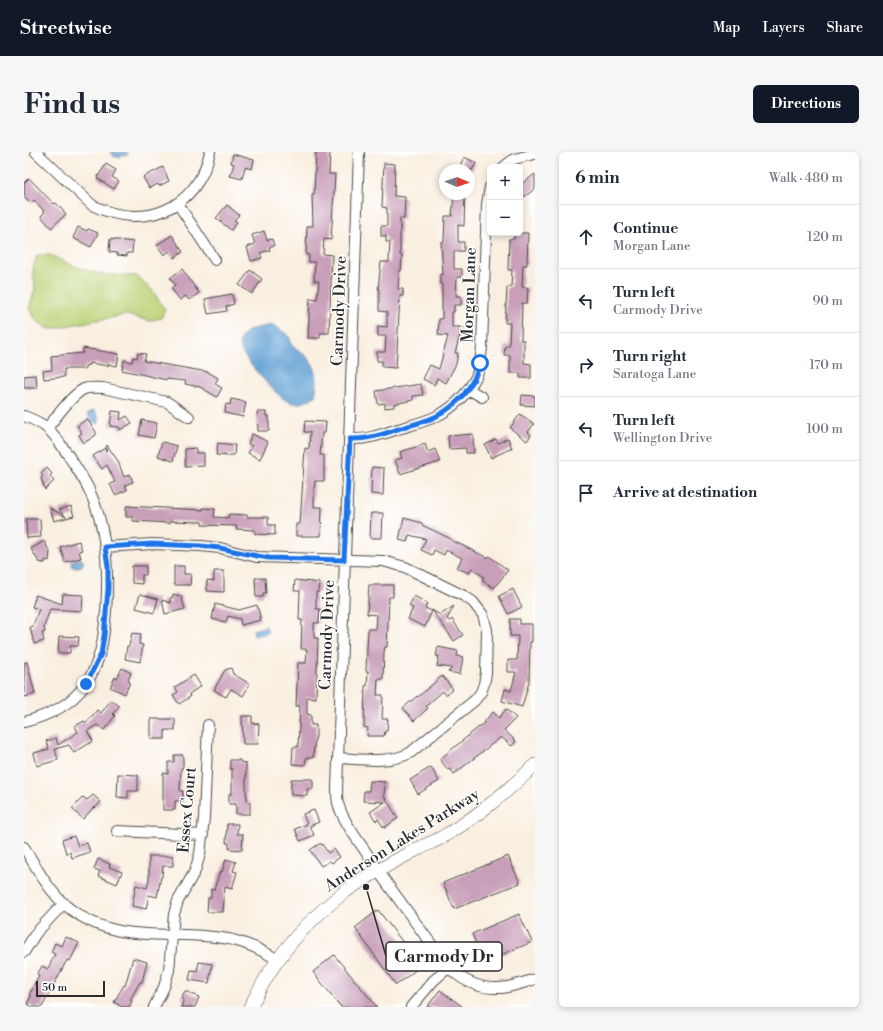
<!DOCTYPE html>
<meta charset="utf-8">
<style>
:root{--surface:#fff;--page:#f6f6f7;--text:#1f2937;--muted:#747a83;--line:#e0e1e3;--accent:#111827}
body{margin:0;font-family:"Libre Bodoni",serif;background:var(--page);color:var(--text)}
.controls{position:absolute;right:12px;top:12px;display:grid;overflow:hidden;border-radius:6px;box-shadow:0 2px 6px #0003}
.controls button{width:36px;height:36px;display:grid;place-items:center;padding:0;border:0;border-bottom:1px solid var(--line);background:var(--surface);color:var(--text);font:20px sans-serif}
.compass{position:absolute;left:415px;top:12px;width:36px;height:36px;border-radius:50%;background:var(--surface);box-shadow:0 2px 6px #0003;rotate:92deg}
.scale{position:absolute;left:12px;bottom:10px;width:69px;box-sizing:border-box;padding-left:4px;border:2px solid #2b2b2b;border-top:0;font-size:11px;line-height:14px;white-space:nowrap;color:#2b2b2b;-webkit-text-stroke:3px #fff;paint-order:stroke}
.stop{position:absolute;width:12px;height:12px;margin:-9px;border:3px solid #1a73e8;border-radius:50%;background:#fff}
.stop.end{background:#1a73e8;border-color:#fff;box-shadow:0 1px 4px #0008}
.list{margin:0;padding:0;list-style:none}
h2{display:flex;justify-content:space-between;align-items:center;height:52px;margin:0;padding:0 16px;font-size:17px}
h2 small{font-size:13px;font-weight:400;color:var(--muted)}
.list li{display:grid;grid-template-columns:26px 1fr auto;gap:12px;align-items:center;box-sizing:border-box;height:64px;padding:0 16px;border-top:1px solid var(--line)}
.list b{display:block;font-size:15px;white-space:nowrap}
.list p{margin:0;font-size:13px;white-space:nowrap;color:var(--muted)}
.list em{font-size:13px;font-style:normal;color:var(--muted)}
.icon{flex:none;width:22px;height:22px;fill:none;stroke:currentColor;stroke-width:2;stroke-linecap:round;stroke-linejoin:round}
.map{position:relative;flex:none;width:511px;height:855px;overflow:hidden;border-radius:6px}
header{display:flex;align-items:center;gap:24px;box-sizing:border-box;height:56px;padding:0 20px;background:var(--accent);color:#fff}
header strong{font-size:19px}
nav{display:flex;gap:22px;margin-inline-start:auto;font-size:14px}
.intro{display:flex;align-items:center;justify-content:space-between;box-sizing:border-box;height:96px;padding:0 24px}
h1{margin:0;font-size:28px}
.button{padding:10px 18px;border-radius:6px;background:var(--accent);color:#fff;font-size:14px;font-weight:700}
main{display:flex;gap:24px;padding:0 24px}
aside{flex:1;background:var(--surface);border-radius:6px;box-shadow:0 2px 6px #0003}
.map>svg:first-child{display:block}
</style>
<header>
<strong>Streetwise</strong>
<nav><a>Map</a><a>Layers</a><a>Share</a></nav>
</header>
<div class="intro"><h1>Find us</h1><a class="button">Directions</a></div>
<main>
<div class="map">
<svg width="511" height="855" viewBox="0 0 511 855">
<rect width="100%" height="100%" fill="#fff"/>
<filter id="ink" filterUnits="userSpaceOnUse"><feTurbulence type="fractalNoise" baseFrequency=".025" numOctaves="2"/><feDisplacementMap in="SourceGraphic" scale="8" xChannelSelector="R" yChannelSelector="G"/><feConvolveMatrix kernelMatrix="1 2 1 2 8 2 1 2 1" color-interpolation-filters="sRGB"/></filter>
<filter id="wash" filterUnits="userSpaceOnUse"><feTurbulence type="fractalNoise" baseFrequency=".012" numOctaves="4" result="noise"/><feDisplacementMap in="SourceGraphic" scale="16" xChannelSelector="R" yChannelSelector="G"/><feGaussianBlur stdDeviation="0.9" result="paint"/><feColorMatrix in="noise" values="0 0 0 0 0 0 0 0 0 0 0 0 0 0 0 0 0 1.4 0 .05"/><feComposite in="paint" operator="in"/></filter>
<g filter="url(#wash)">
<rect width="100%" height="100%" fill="#f9efe0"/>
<path fill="#bbd175" stroke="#737e50" d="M13 103H26L50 114 76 122 112 124 128 138 141 158 137 166 126 169 102 163 25 177 13 169 5 157 11 137 9 117Z"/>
<path fill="#61a0d3" stroke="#46667f" d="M86 0H103L104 3H98L96 5H90Z
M250 173 265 184 268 194C289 206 297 219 291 244 285 248 279 252 271 251 268 251 263 249 260 247 249 239 220 208 216 195 215 193 216 188 217 186 223 175 239 175 250 173Z
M70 258 75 266V271L73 272 71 270H68L63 262Z
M56 407 59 408V412L58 414 50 416 48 414V409Z
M242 474 244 481 230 484 229 478Z"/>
<g id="blocks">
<path fill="#c89eb8" d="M292 0H306L305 22H311L307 88 300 87 299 102 308 103 305 181H296V186H284L286 146 293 147 295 129H290L291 110H285V103H282L283 74H289L288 42H290Z
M209 2 230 8 228 17 221 15 218 27 206 24 210 12 207 11Z
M440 5 452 11 448 18H434Z
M360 11 371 12 370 44 381 45 380 67 376 66V103H378L377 119H375L374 137H379V144H376L372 216 358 215V209H353V200H361L362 184H354V174L363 175V160L355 159V137H354L357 110H365L366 90H362V84H357V74H363V56L358 55Z
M82 12 92 18 88 25 95 29 90 37 73 26Z
M139 15 145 29 135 34 134 32 125 36 119 25Z
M511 22V37L500 45 496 39V33Z
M5 26 30 52 32 51 42 62 27 76 17 64 21 60 10 48 7 51 0 44V31Z
M430 42H441L440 74 434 73V90H440V99H430V117H438V125H433L432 144H437V153H430V160H428V175H436V183L431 201H434L432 212 422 231 413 226 410 233 399 227 406 213 415 217 424 184 414 183 415 167H418V132H416V122L419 123 417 90H420L421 64H428Z
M203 53 215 63 210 68 213 70 207 78 192 66Z
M54 75 63 79 64 77 74 81 67 95 49 86Z
M240 79 243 88 248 87 250 94 245 95 246 98 236 101 238 106 227 109 223 95 231 92 228 83Z
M490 81H504L503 113H499L498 135 504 136 503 151H498L497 188H500V211L507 212V226H496V221H486V203H480L481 194H485L486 171H481L483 135H487L488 118H484L485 87H490Z
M148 83 159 100 150 106 146 99 140 103 133 93Z
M86 87 109 90 108 101H103V104L93 103V101L85 100Z
M158 117 175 141 165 148 162 144 156 148 147 136 151 133 146 126Z
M226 118 238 127 228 142 215 133Z
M208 142 210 152 202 154 203 159 184 162 181 147Z
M59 196 95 202 93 214 84 212V214L66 211V213L61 214V217H40V225L20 227 19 219 28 218 27 204 59 201Z
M114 201 122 202 120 209 184 220 194 226 191 232 198 236 193 245 176 235 161 232 162 229 143 227V228L98 218 100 208 108 210 109 205 113 206Z
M12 223 13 236H0V224Z
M397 232 399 243 389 244V248L370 252V255L361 256V251L354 252 352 239Z
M498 243 511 244V254L497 253Z
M207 247 222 250 219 265 201 261 202 252 206 253Z
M88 259 97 260 96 268 103 264 108 271 96 278 95 275 86 274Z
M233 260H242V264H245V279H234Z
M496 262 510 272 504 280 507 283 503 289 486 276Z
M63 267 72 280V283L60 291 55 283 58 281 53 274Z
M118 268 133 271 130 286 115 283Z
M281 269 302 270 301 281H298L296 303H300V329H291L290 337V355H298L297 384H272V372H276L281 296 285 297 286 280H280Z
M228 282 244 290 236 307 224 301 228 294 224 292Z
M449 282 450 301H442V296L425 297 424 284Z
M484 286 488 296 467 306 461 293 472 287 474 291Z
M138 290 153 294 149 309 134 304Z
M194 291 211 293 210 303H205V304L192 303Z
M401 292 404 300 411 297 416 310 376 322 371 308 378 306 376 300Z
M83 293 94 309 100 325 106 322 109 330 101 333 103 338 91 343 86 332 91 330 83 313 78 317 69 304 81 296 82 299Z
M172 296V301H180V314L161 315V297Z
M348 315 360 316 359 343 347 342Z
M23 316 28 322 26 324 30 329 21 338 17 326 19 324 17 322Z
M47 354 50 364 30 369 26 356 42 365 35 358Z
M102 354 179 358V356L191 357 190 365 204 366 205 362 223 363V365H244V373H251V383L231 382V378L212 377 213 374 178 373V370L146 369V371L109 369V365H102Z
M347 361H359L358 386H346Z
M380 366 398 371V373L427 387V388L464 406 465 404 484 418 470 436 458 428 460 425 448 416 445 421 433 416 438 406 422 398 420 403 410 398 408 403 397 398 402 387 385 383 383 390 375 388Z
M2 367H16L17 385 3 386Z
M20 389 26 400 25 409 21 408V411L15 410 7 397Z
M55 389 58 398 55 399 57 406 41 410 36 395Z
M108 414H122V423H118V432L108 431Z
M150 414H160V422H167L166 433H150Z
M190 419H200V440L183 439V428L190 429Z
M231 426H241L242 441H239V445H232Z
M271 428 296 431 295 440H292V457H296L295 471H290V486H294L292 546 283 545V562L287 563V573H292V586H291L289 606H282L281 613 268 612 269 595H274L276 554H272L274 511H282L283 497H277L278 468H275L276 439H270Z
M345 433H369V445H365L363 495H361L360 500 359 527H354L353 543H359L358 567H364L363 579H361L360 584H343L344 576 340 575 341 534H343L344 519H342L344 477H352L353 463 343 462Z
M489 437 498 455 484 462 475 444Z
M39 442 59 443 58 459 26 457 20 475 21 480 18 481 20 489 10 492 6 475 9 474 15 457 8 455 12 443 38 452Z
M116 442 134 447 130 461 112 456Z
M149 442 157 444 161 457 141 462 138 448 147 451 146 446 149 445Z
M390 444 403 451 401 456 408 459 401 475 384 467 389 456 385 454Z
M191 452 215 458 233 453 237 468 217 473 216 467 204 464 202 470 188 467Z
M430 454 423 467 426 469 428 467 439 483 430 489 408 458 416 463Z
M486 467H496V472H508V490H506L505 530 498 555 478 549 481 537 487 539 492 520H484V508H493L494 484H486Z
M108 481 117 482 115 492 119 493 116 510 101 507 103 494H105Z
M35 484 55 485 54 494H46V501H34Z
M414 495 434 499 433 504 439 505 436 522 424 520 428 516 413 514 415 504H412Z
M3 510 11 542 0 545V511Z
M98 516 107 521 104 529 106 530 101 542 86 535 91 525 93 526Z
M207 516 209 522 226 532 219 544 207 537 202 545 190 538 201 518Z
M170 523 177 534 165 542 166 545 155 552 149 543 154 540 151 535Z
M418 524 429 537 422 543 419 539 402 554 404 556 390 569 379 556 393 544 394 545Z
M87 548 95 554 89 562 91 564 80 578 73 573 63 579 69 589 50 601 45 593 31 597 34 608 13 614 10 601 25 597 22 589 32 586 34 593 54 580 51 574 60 569 62 571 73 558 77 561Z
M482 557 492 566 480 578 492 589 488 594 477 585 430 622 426 617 424 618 416 607 461 570H460L469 560 475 566Z
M218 564H228V571L235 572 234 592H219Z
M127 567H151V578H141V587H127Z
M150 603H159V616H157L156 639H159V649H151V658H139V621L144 622V610H150Z
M206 608H216V610L222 611V643H223V649L226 650V662H212V652H205V642H208V617H206Z
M407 615 415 629 394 642 386 628Z
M94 622 114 623V639H104V646L93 645Z
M267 627H289V637H283V644L267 643Z
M346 629 361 630 360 644 374 666 360 676 354 667 352 669 346 660 361 650 339 649 340 639H345Z
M69 643 77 650 71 656 70 655 59 667 48 657 59 645 63 648Z
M290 658 295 670 286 674 290 683 276 689 271 677 283 672 279 662Z
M203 672H214L213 682H219L218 698 205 697V691H202Z
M50 684 54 694 63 691 66 700 48 706 46 700 42 701 38 688Z
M295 692H298L304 701 310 697 316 705 308 711 306 709 297 714 286 698Z
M125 704H149V714H139L138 725H137L133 745 125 743 122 757 108 754 112 733 123 736 125 728Z
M484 704 496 731 430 757 419 731Z
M74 707 86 712 85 715 98 720 93 732 74 724 76 719 70 717Z
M202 707 212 710 209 719 213 720 208 737 201 735 199 760H183L184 746H187V737L190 738 196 719 198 720Z
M354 758 397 814 372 833 331 776Z
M495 762 508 790 460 810 448 782Z
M42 785 55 791 46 809 43 808 18 855H8L3 852 7 844 5 843 15 824 13 823 18 814 24 817 31 802 27 800 31 791 38 794Z
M310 803 353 855H317L289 820Z
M109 806 123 810 118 830H116L106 848 108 849 105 855H98L90 850 100 833 101 834Z
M175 810 188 812 185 831 165 828 167 818 173 819Z
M416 838 439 855H403Z
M161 839 175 845 171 855H157L160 847 157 846Z"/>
</g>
</g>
<g filter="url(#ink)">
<use href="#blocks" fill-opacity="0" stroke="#4a4846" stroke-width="1"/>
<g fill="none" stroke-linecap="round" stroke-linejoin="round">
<g stroke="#4a4846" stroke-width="12">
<path id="minor" d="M12 0 68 53C119 79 173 58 186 0
M335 0C328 213 321 426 313 638 313 642 313 647 314 651 319 672 343 699 354 719L421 811C434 827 454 837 474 836 486 836 499 831 511 827
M480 15 490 7 511 2
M154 52 191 108
M444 237 458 245
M0 264C8 267 18 271 24 277 33 285 39 296 46 306 53 317 61 328 66 340 83 377 85 419 82 459 80 485 77 511 61 533 46 554 24 564 0 570
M23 276C33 265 47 243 60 237 66 235 72 236 79 236L143 250 165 265
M326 287C343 288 359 282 374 277 387 273 401 270 413 264 429 256 443 242 452 225 456 217 457 205 458 195L463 52 466 35
M81 395 128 392 177 394 196 396 233 405 359 409 381 415 440 444 449 450 459 463 463 478 462 521 460 532 457 540 451 548 386 601C365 612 337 607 314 606
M93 679 179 683
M0 695C12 715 23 736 40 752 92 797 150 775 209 788 225 792 240 799 254 808
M0 800 12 781 40 751
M130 855 140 835 145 818 150 762 154 749 171 719 176 702 180 666 184 573
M387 855 409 829 425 815"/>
</g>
<g stroke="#4a4846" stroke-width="14">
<path id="tertiary" d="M226 855C235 839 243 822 254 808 272 782 297 758 322 739 344 724 367 711 390 699 398 694 407 691 415 687 451 667 481 641 511 613"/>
</g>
<use href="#minor" stroke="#fff" stroke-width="10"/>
<use href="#tertiary" stroke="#fff" stroke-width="13"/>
</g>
</g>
<g fill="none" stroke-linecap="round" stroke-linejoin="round" filter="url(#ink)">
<path stroke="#1a73e8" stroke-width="5" d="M62 532 77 502 80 484 84 437V414L81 395 128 392 177 394 196 396 233 404 245 406 320 408 326 287C343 288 359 282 374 277 387 273 401 270 413 264 434 253 450 234 456 211"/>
</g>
<g text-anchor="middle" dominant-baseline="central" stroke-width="3" stroke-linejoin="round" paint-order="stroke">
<g font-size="16" fill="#2b2b2b" stroke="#fff">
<text transform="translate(445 143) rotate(-88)">Morgan Lane</text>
<text transform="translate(315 159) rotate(-88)">Carmody Drive</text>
<text transform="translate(303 483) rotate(-88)">Carmody Drive</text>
<text transform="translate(163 658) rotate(-85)">Essex Court</text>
<text transform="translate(378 688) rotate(-32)">Anderson Lakes Parkway</text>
</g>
</g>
<path fill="none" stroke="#2b2b2b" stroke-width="1.5" d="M342 735L362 804"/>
<circle fill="#2b2b2b" stroke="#fff" stroke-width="1.5" cx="342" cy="735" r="4"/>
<rect fill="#fff" stroke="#2b2b2b" stroke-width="1.5" x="362" y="790" width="116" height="29" rx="4"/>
<g font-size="17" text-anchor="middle" font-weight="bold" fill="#2b2b2b">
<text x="420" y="810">Carmody Dr</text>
</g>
</svg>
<div class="controls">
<button>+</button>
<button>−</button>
</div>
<svg class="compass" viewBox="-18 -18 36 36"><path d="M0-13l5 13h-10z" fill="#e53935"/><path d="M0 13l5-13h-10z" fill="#747a83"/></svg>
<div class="scale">50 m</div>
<div class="stop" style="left:456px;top:211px"></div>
<div class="stop end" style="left:62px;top:532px"></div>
</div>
<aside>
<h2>6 min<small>Walk · 480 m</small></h2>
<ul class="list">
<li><svg class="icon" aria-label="ahead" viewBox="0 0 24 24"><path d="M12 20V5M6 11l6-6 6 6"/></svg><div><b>Continue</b><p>Morgan Lane</p></div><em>120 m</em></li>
<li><svg class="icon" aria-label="left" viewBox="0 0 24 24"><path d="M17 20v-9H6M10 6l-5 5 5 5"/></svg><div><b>Turn left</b><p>Carmody Drive</p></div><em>90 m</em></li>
<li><svg class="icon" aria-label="right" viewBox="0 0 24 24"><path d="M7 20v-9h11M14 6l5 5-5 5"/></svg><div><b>Turn right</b><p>Saratoga Lane</p></div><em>170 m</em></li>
<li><svg class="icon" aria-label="left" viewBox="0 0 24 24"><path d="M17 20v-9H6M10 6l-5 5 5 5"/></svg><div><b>Turn left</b><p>Wellington Drive</p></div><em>100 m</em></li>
<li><svg class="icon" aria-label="arrive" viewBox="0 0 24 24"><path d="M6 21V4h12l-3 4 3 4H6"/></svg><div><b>Arrive at destination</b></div></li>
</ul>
</aside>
</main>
